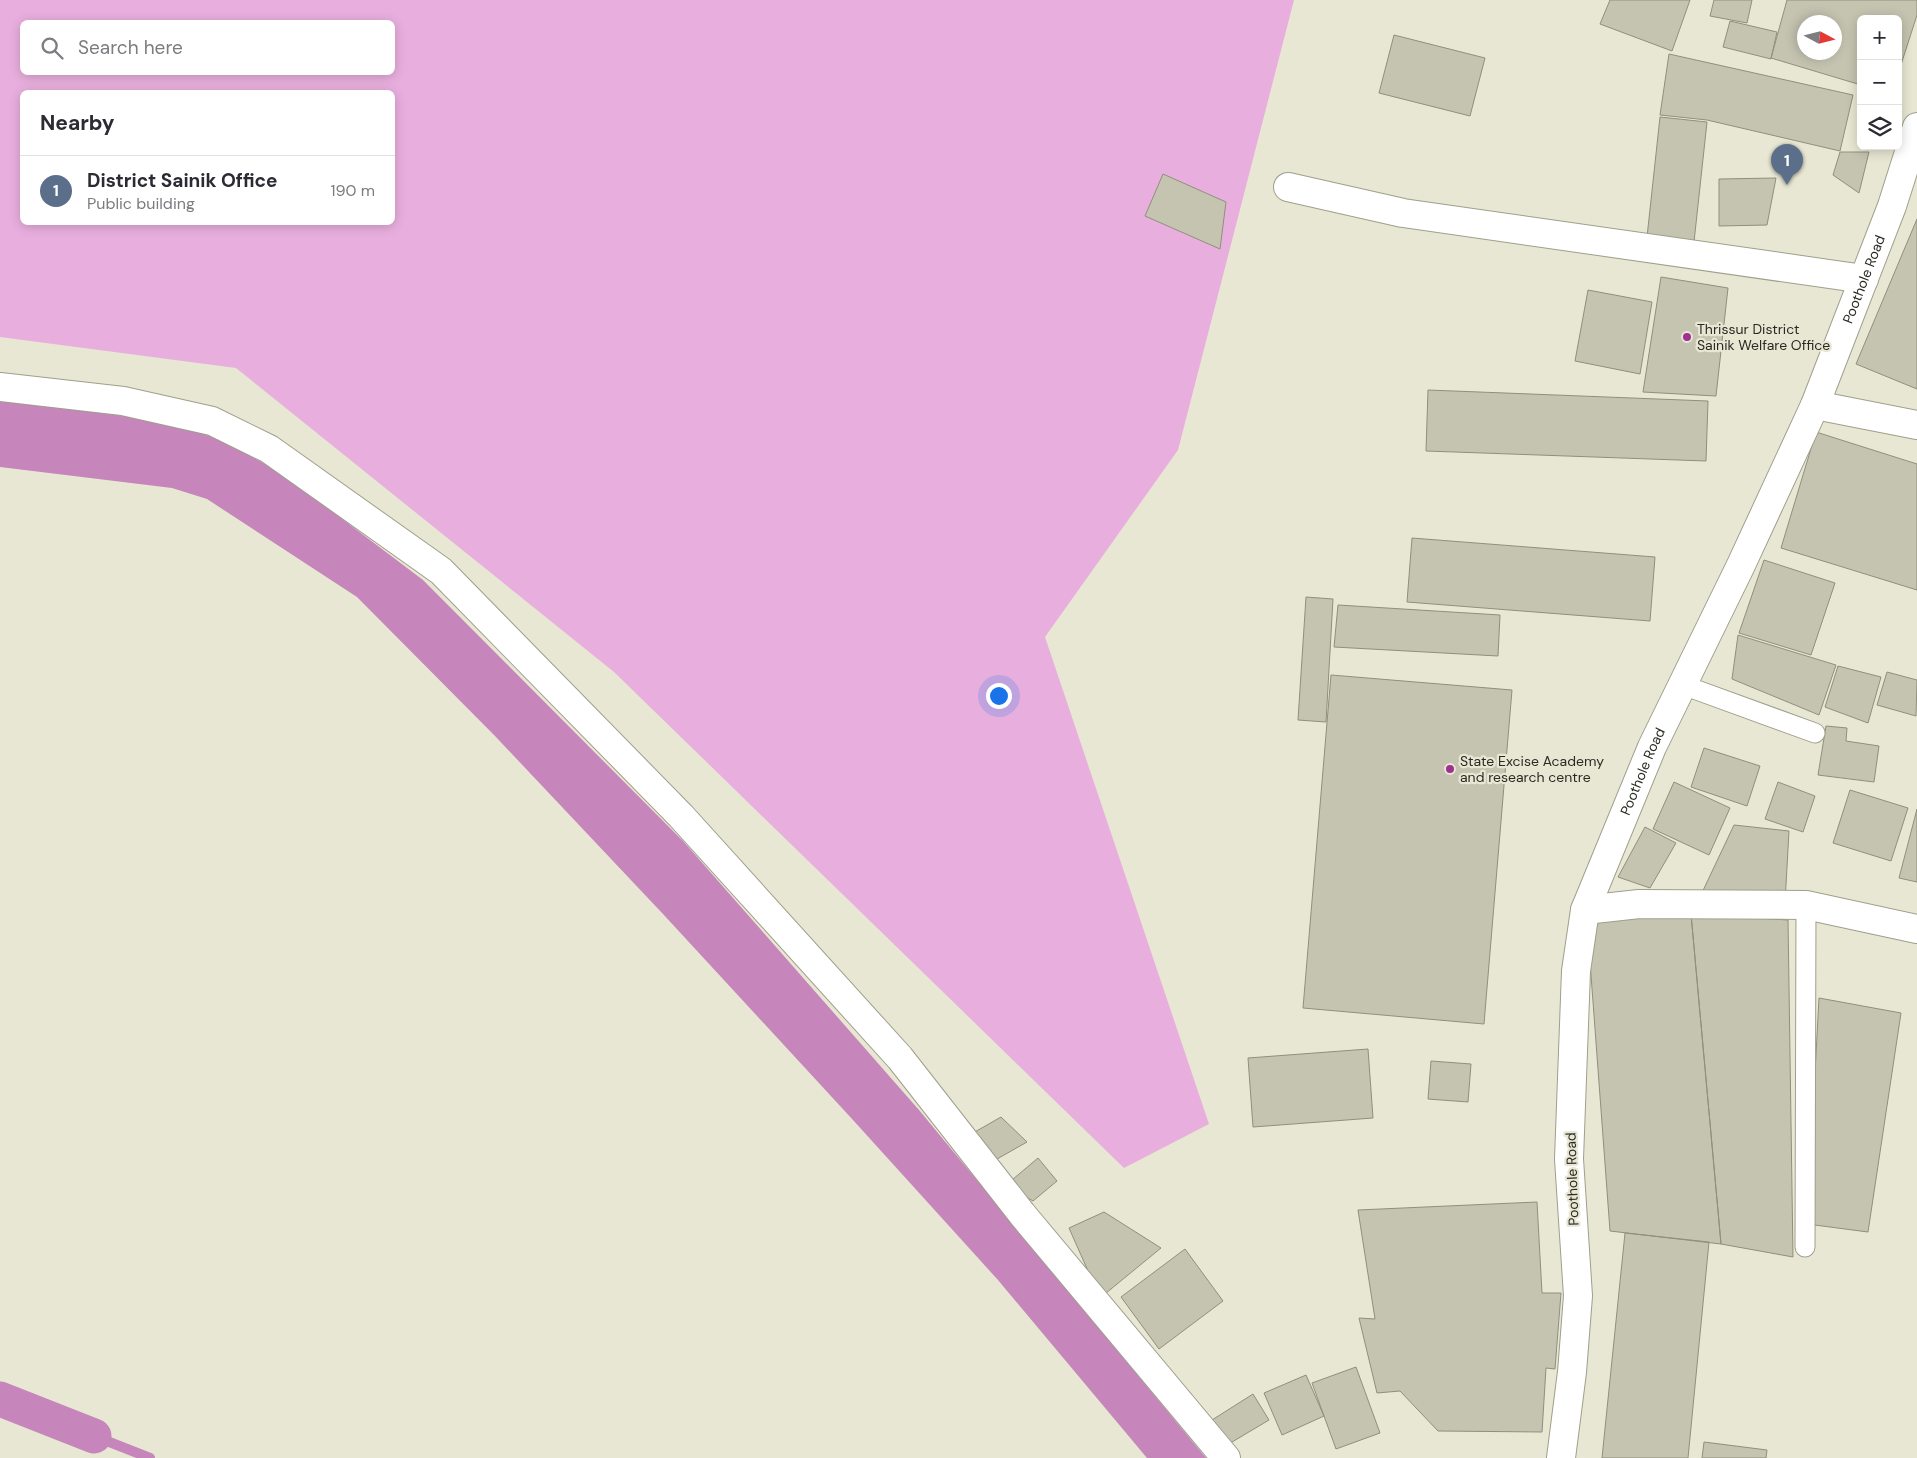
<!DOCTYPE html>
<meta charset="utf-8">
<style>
:root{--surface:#fff;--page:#f2f2f3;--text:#2b2b33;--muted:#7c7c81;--line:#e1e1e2;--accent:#111827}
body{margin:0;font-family:"DM Sans",sans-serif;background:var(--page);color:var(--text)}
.controls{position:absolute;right:15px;top:15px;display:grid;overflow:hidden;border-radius:8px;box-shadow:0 2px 12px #0003}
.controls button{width:45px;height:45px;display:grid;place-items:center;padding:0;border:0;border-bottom:1px solid var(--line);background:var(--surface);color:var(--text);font:25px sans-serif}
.compass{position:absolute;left:1797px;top:15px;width:45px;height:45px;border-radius:50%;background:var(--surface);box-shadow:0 2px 12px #0003;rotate:97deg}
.you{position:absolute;left:998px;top:695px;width:18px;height:18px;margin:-12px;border:4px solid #fff;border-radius:50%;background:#1a73e8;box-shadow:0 0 0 8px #1a73e833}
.badge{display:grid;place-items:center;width:32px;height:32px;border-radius:50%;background:var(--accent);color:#fff;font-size:16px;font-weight:700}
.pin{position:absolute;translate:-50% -41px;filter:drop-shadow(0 1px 2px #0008)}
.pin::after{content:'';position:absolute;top:26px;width:18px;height:15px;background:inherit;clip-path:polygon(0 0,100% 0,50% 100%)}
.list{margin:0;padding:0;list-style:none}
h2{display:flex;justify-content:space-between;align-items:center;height:65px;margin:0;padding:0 20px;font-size:21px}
h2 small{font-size:16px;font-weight:400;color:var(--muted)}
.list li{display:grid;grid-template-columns:32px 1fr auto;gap:15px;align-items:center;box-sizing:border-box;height:70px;padding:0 20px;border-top:1px solid var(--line)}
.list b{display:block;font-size:19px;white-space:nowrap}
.list p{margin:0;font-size:16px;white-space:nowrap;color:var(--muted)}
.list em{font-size:16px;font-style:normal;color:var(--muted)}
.icon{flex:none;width:28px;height:28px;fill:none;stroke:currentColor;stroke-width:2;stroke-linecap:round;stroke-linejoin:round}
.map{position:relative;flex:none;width:1917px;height:1458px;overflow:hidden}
.search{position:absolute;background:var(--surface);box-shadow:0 2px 12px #0003;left:20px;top:20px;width:375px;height:55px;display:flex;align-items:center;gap:12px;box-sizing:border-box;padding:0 18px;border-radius:8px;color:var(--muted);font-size:19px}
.panel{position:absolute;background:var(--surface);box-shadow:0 2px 12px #0003;left:20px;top:90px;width:375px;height:135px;border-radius:8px}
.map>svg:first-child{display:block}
</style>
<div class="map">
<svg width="1917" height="1458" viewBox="0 0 1917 1458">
<rect width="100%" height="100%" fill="#e8e7d4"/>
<path fill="#e8afde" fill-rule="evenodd" d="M0 0H1294L1178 450 1045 637 1209 1124 1124 1168 614 672 236 368 0 337ZM22 22H392V72H22ZM22 92H392V222H22Z"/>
<path fill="#c685bb" d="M0 401 159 420 219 439 280 472 423 580 683 841 919 1110 1206 1458H1147L998 1280 853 1120 663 914 495 736 357 597 207 499 172 488 0 467Z"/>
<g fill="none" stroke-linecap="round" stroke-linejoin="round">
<path stroke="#c685bb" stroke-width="10" d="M94 1436 150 1458"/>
<path stroke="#c685bb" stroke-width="35" d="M0 1399 94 1436"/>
</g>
<path fill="#c5c4b1" stroke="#908f7d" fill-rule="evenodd" d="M1610 0H1690L1672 51 1600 24Z
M1714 0H1752L1747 23 1710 16Z
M1787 0H1917V15L1898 74V19H1861V85L1771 58ZM1804 22H1834V52H1804Z
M1730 21 1777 32 1771 59 1723 47Z
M1394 35 1485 58 1470 116 1379 93Z
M1669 54 1853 95 1840 151 1707 120 1660 115Z
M1660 117 1707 122 1694 242 1647 237Z
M1840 152H1869L1859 193 1833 175Z
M1163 174 1226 202 1220 249 1145 216Z
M1776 178 1767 225 1719 226V179Z
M1917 219V389L1856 364Z
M1661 277 1728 288 1716 396 1643 392Z
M1588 290 1652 302 1640 374 1575 361Z
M1428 390 1708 401 1706 461 1426 451Z
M1816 432 1917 464V590L1781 548Z
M1412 538 1655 557 1650 621 1407 602Z
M1764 560 1835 583 1811 655 1739 633Z
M1306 597 1333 599 1326 722 1298 720Z
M1338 605 1500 615 1498 656 1334 647Z
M1738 635 1836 665 1819 715 1732 679Z
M1838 666 1881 677 1868 723 1825 707Z
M1887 672 1917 680 1916 716 1877 705Z
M1331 675 1512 690 1484 1024 1303 1008Z
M1826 726 1847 728 1846 741 1879 746 1874 782 1818 775Z
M1704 748 1760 766 1747 806 1691 787Z
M1674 782 1730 808 1709 855 1653 829Z
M1778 782 1815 796 1803 832 1765 819Z
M1850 790 1908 808 1891 861 1833 843Z
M1917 809V882L1899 878Z
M1734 825 1789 831 1785 903 1699 899Z
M1645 827 1676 843 1650 888 1618 877Z
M1691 914 1721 1244 1610 1231 1587 921Z
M1691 914 1788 920 1793 1257 1721 1244Z
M1819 998 1901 1013 1868 1232 1807 1224Z
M1368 1049 1373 1118 1253 1127 1248 1058Z
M1431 1061 1471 1064 1468 1102 1428 1099Z
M1001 1117 1027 1142 990 1163 973 1133Z
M1038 1158 1057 1181 1033 1201 1006 1185Z
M1537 1202 1542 1293H1561L1555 1369 1546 1368 1542 1432 1438 1431 1400 1391 1377 1393 1359 1318 1375 1319 1358 1210Z
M1104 1212 1161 1248 1100 1298 1069 1228Z
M1625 1233 1709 1242 1688 1458H1602Z
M1185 1249 1223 1301 1159 1349 1121 1297Z
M1356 1367 1380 1433 1336 1449 1312 1383Z
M1306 1375 1324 1416 1282 1435 1264 1393Z
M1253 1394 1269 1420 1227 1445 1212 1420Z
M1704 1442 1767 1450 1766 1458H1702Z"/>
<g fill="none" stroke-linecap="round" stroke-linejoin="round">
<g stroke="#9f9f8c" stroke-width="21">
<path id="lane" d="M1683 685 1815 733
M1805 1247 1806 905"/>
</g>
<g stroke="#9f9f8c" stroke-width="30">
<path id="street" d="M1288 187 1403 213 1864 279
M0 387 123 401 212 421 269 449 441 571 681 816 900 1058 1022 1214 1226 1458
M1815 405 1917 425
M1585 910 1639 904 1806 905 1917 929"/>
</g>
<g stroke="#9f9f8c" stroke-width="30">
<g id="secondary">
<path id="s1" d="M1561 1458 1572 1372 1578 1296 1569 1159 1576 971 1585 910 1652 747 1741 565 1815 405 1892 206 1917 127"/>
</g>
</g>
<use href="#lane" stroke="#fff" stroke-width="19"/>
<use href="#street" stroke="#fff" stroke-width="28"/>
<use href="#secondary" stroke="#fff" stroke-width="28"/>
</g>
<g fill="#9d3091" stroke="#e8e7d4" stroke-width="2">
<circle cx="1687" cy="337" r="5"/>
<circle cx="1450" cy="769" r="5"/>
</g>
<g text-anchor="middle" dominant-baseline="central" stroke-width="4.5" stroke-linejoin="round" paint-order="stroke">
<g font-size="14" fill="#2a2a23" stroke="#e8e7d4">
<text stroke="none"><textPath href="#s1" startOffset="1240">Poothole Road</textPath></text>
<text stroke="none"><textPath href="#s1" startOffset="700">Poothole Road</textPath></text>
<text transform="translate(1572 1179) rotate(-92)">Poothole Road</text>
</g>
<g font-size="14" fill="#2a2a23" stroke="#e8e7d4" text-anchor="start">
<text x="1697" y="329">Thrissur District<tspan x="1697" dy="16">Sainik Welfare Office</tspan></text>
<text x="1460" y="761">State Excise Academy<tspan x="1460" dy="16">and research centre</tspan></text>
</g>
</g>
</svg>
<div class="controls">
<button>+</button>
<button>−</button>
<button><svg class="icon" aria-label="layers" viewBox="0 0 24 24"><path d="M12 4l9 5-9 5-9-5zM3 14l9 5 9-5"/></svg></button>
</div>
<svg class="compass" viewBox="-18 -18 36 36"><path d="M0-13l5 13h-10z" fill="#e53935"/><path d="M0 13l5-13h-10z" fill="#7c7c81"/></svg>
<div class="you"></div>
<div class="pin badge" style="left:1787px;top:185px;background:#5c6f8a">1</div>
<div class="search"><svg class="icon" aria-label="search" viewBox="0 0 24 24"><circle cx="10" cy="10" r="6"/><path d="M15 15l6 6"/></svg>Search here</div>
<section class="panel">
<h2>Nearby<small></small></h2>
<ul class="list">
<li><span class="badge" style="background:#5c6f8a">1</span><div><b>District Sainik Office</b><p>Public building</p></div><em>190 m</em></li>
</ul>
</section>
</div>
